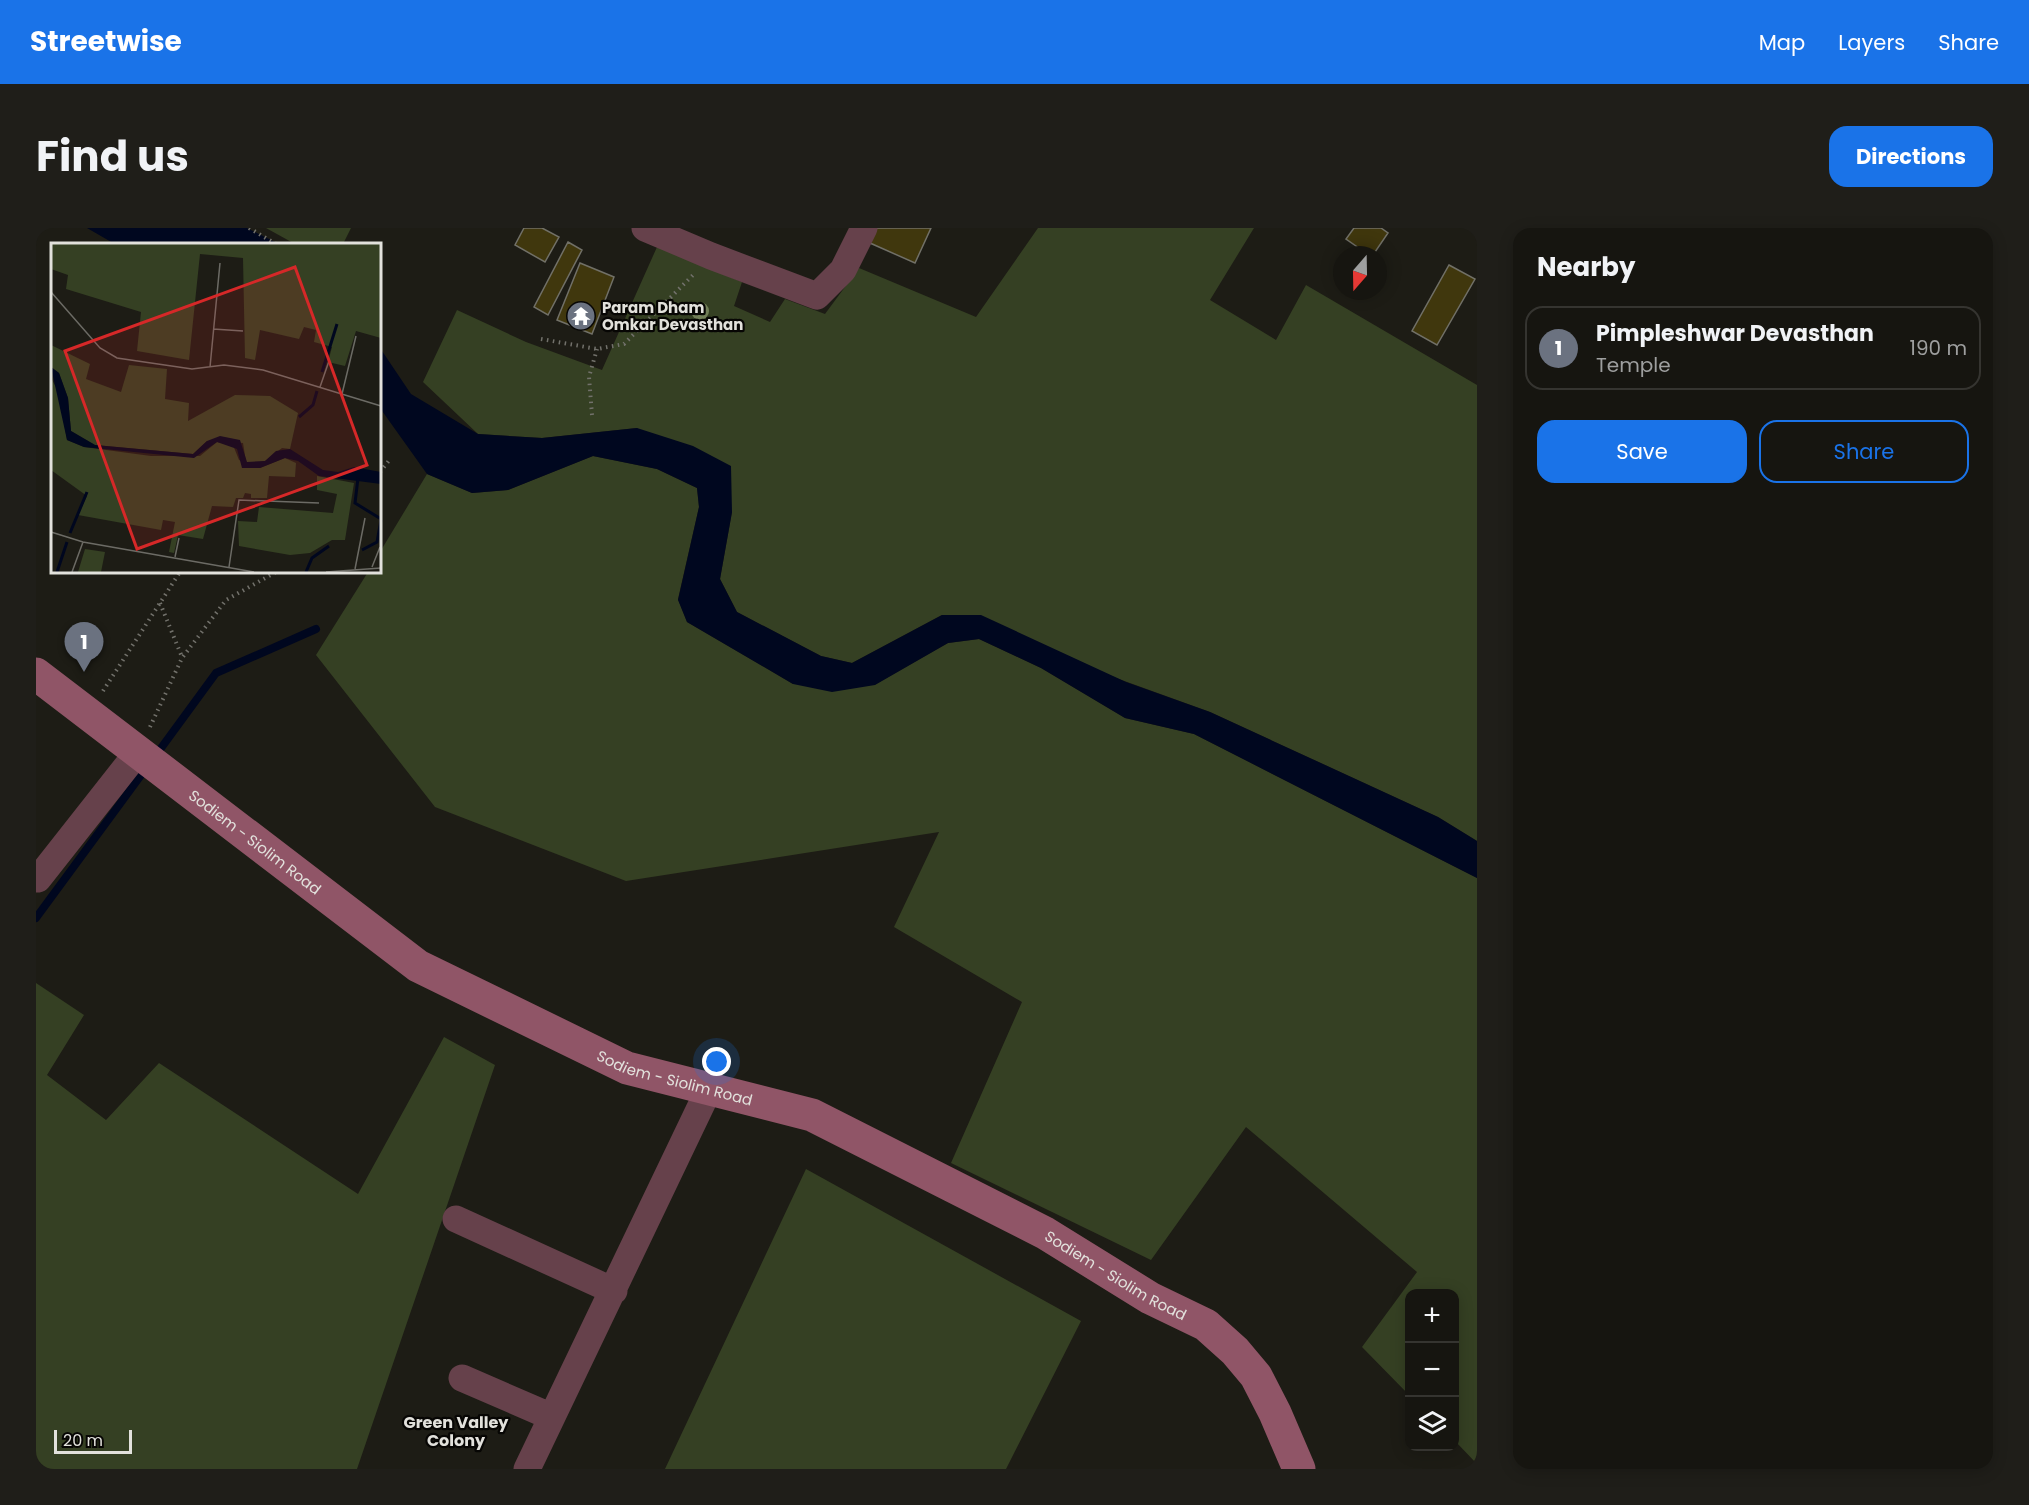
<!DOCTYPE html>
<meta charset="utf-8">
<style>
:root{--surface:#161510;--page:#1f1e19;--text:#f1f3f6;--muted:#9e9f9f;--line:#353430;--accent:#1a73e8}
body{margin:0;font-family:Poppins,sans-serif;background:var(--page);color:var(--text)}
.controls{position:absolute;right:18px;bottom:18px;display:grid;overflow:hidden;border-radius:12px;box-shadow:0 3px 15px #0003}
.controls button{width:54px;height:54px;display:grid;place-items:center;padding:0;border:0;border-bottom:2px solid var(--line);background:var(--surface);color:var(--text);font:30px sans-serif}
.compass{position:absolute;left:1297px;top:18px;width:54px;height:54px;border-radius:50%;background:var(--surface);box-shadow:0 3px 15px #0003;rotate:200deg}
.scale{position:absolute;left:18px;bottom:15px;width:78px;box-sizing:border-box;padding-left:6px;border:3px solid #e2e1dc;border-top:0;font-size:16px;line-height:21px;white-space:nowrap;color:#e2e1dc;-webkit-text-stroke:4px #070604;paint-order:stroke}
.you{position:absolute;left:681px;top:834px;width:21px;height:21px;margin:-15px;border:4px solid #fff;border-radius:50%;background:#1a73e8;box-shadow:0 0 0 9px #1a73e833}
.badge{display:grid;place-items:center;width:39px;height:39px;border-radius:50%;background:var(--accent);color:#fff;font-size:20px;font-weight:700}
.pin{position:absolute;translate:-50% -50px;filter:drop-shadow(0 2px 3px #0008)}
.pin::after{content:'';position:absolute;top:32px;width:21px;height:18px;background:inherit;clip-path:polygon(0 0,100% 0,50% 100%)}
.list{margin:0;padding:0;list-style:none}
h2{display:flex;justify-content:space-between;align-items:center;height:78px;margin:0;padding:0 24px;font-size:26px}
h2 small{font-size:20px;font-weight:400;color:var(--muted)}
.list li{display:grid;grid-template-columns:39px 1fr auto;gap:18px;align-items:center;box-sizing:border-box;height:84px;margin:0 12px 12px;padding:0 12px;border:2px solid var(--line);border-radius:18px}
.list b{display:block;font-size:22px;white-space:nowrap}
.list p{margin:0;font-size:20px;white-space:nowrap;color:var(--muted)}
.list em{font-size:20px;font-style:normal;color:var(--muted)}
.actions{display:flex;gap:12px;padding:18px 24px}
.actions a{flex:1;padding:14px 0;border:2px solid var(--accent);border-radius:18px;text-align:center;font-size:21px;color:var(--accent)}
.actions .main{background:var(--accent);color:#fff}
.icon{flex:none;width:33px;height:33px;fill:none;stroke:currentColor;stroke-width:2;stroke-linecap:round;stroke-linejoin:round}
.map{position:relative;flex:none;width:1441px;height:1241px;overflow:hidden;border-radius:18px}
header{display:flex;align-items:center;gap:36px;box-sizing:border-box;height:84px;padding:0 30px;background:var(--accent);color:#fff}
header strong{font-size:28px}
nav{display:flex;gap:33px;margin-inline-start:auto;font-size:21px}
.intro{display:flex;align-items:center;justify-content:space-between;box-sizing:border-box;height:144px;padding:0 36px}
h1{margin:0;font-size:42px}
.button{padding:15px 27px;border-radius:18px;background:var(--accent);color:#fff;font-size:21px;font-weight:700}
main{display:flex;gap:36px;padding:0 36px}
aside{flex:1;background:var(--surface);border-radius:18px;box-shadow:0 3px 15px #0003}
.map>svg:first-child{display:block}
</style>
<header>
<strong>Streetwise</strong>
<nav><a>Map</a><a>Layers</a><a>Share</a></nav>
</header>
<div class="intro"><h1>Find us</h1><a class="button">Directions</a></div>
<main>
<div class="map">
<svg width="1441" height="1241" viewBox="0 0 1441 1241">
<rect width="100%" height="100%" fill="#1d1c15"/>
<path fill="#354023" d="M230 0H315L307 16H259Z
M1002 0H1218L1174 72 1240 112 1270 57 1441 157V613L1402 589 1174 484 906 387 816 435 785 428 701 384 684 351 696 284 601 200 506 210 442 206 387 154 421 82 490 114 566 142 621 19 706 54 698 78 734 94 749 71 789 86 823 40 940 89Z
M557 228 621 241 661 260 663 279 642 371 651 394 757 456 838 457 912 415 943 411 1005 440 1089 490 1158 506 1441 650V1236L1419 1213 1418 1066H1374L1373 1167 1326 1119 1381 1044 1210 899 1115 1032 915 935 986 774 858 699 903 604 590 653 399 579 280 427 332 344H344V324L391 246 436 265 472 262Z
M0 755 48 787 11 847 70 892 123 835 322 966 408 809 459 837 321 1241H0Z
M770 941 1045 1093 970 1241H629Z"/>
<path fill="#00071f" d="M51 0H211L243 16H107L77 15Z
M344 120 375 166 442 206 506 210 601 200 657 218 695 238 696 284 684 351 701 384 785 428 816 435 906 387H945L1090 454 1174 484 1402 589 1441 613V650L1158 506 1089 490 1005 440 943 411 912 415 839 457 796 464 757 456 651 394 642 372 663 279 661 260 621 241 557 228 472 262 436 265 391 246 344 180Z"/>
<g fill="none" stroke-linecap="round" stroke-linejoin="round">
<path stroke="#00071f" stroke-width="8" d="M120 527 180 445 280 401
M0 690 111 539"/>
</g>
<path fill="#40370d" stroke="#717067" stroke-width="1.5" d="M488 0H506L523 9 509 34 479 17Z
M841 0H895L879 35 834 15Z
M1318 0H1345L1352 5 1337 27H1333L1310 11Z
M532 14 546 22 512 87 498 79Z
M544 35 578 49 556 106 521 92Z
M1413 37 1439 51 1401 117 1376 103Z"/>
<g fill="none" stroke-linecap="round" stroke-linejoin="round">
<path stroke="#72716b" stroke-width="4" stroke-dasharray="1.5 4.5" stroke-linecap="butt" d="M213 0 240 16
M505 111 561 121 588 116 657 47
M556 187 553 149 561 121
M344 244 355 230
M124 375 146 429
M67 463 144 344
M114 499 146 430 190 372 240 344"/>
<path stroke="#66414b" stroke-width="27" d="M609 0 675 28 781 68 807 42 828 0
M2 651 102 524
M420 991 578 1063
M426 1150 516 1189
M491 1241 673 861"/>
<path stroke="#905567" stroke-width="33" id="s1" d="M0 446 382 738 591 840 776 887 1009 1005 1114 1070 1170 1097 1199 1123 1220 1148 1239 1185 1263 1241"/>
</g>
<circle fill="#717e57" cx="664" cy="83" r="9"/>
<defs>
<g id="temple-disc" transform="scale(1.5)"><circle r="9.5" fill="#6b7280" stroke="#070604"/><path d="M0-6L5-2H3V0L6.5 2.5H4V6H1.5V3h-3V6H-4V2.5H-6.5L-3 0V-2H-5Z" fill="#fff"/></g>
</defs>
<g fill-rule="evenodd">
<use href="#temple-disc" x="545" y="88"/>
</g>
<g text-anchor="middle" dominant-baseline="central" stroke-width="4.5" stroke-linejoin="round" paint-order="stroke">
<g font-size="15" font-weight="bold" fill="#e2e1dc" stroke="#070604" text-anchor="start">
<text x="566" y="79">Param Dham<tspan x="566" dy="17">Omkar Devasthan</tspan></text>
</g>
<g font-size="15" fill="#e2e1dc" stroke="#070604">
<text stroke="none"><textPath href="#s1" startOffset="276">Sodiem - Siolim Road</textPath></text>
<text stroke="none"><textPath href="#s1" startOffset="762">Sodiem - Siolim Road</textPath></text>
<text stroke="none"><textPath href="#s1" startOffset="1248">Sodiem - Siolim Road</textPath></text>
</g>
<g font-size="16" font-weight="bold" fill="#e2e1dc" stroke="#070604">
<text x="420" y="1194">Green Valley<tspan x="420" dy="18">Colony</tspan></text>
</g>
</g>
<g transform="translate(15 15)">
<rect width="330" height="330" fill="#1d1c15"/>
<path d="M0 1H330V95L305 88 294 123 277 119 281 104 263 99 265 87 253 84 248 96 209 87 204 117 194 115 192 15 149 11 138 117 86 108 90 69 15 46 17 32 0 26ZM0 102 39 121 35 136 70 149 78 122 116 126 114 156 138 160 137 178 184 152 219 153 247 170 239 206 231 205 214 218 203 220 195 219 192 200 156 198 142 211 44 202 20 188 17 155 8 130 0 124ZM0 135 8 150 16 197 33 204 100 213H149L166 199 182 202 188 217 209 225 234 215 245 220 244 234 218 233 216 255H200V251L194 250 192 255H185L182 264 161 263 152 296 127 292 123 310 118 309 124 279 112 277 110 287 27 272 36 253 0 227ZM266 233 303 240 294 297H281L259 310 239 312 188 303 187 278 206 279 208 264 282 270 286 251 266 247ZM34 306 54 309 50 329H27Z" fill="#354023"/>
<path d="M0 124 8 130 17 155 20 188 44 202 142 211 156 198 169 193 189 197 196 219 214 218 225 208 239 206 272 227 287 229 303 224 330 229V241L268 233 247 218 234 215 209 225H191L186 206 166 199 143 215 33 204 16 197Z" fill="#00071f"/>
<path fill="none" stroke="#00071f" stroke-width="3" d="M271 129 286 81M248 174 262 162 266 148M307 235 304 260 330 276M19 290 36 249M311 307 326 299 330 277M6 329 16 299M255 329 261 315 278 303"/>
<path fill="none" stroke="#6c6b65" stroke-width="1.5" d="M0 49 49 105 66 115 141 126 173 122 212 127 330 163M162 86 192 88M159 124 169 20M269 144 278 118M291 151 305 93M0 289 32 299 203 329M124 314 128 295M178 324 188 257 268 260M321 324 329 304M304 326 314 275M21 329 32 299M275 329 330 325"/>
<path fill="#d62828" fill-opacity="0.15" stroke="#d62828" stroke-width="3" d="M244 24 316 222 86 306 14 108Z"/>
<rect width="330" height="330" fill="none" stroke="#e2e1dc" stroke-width="3"/>
</g>
</svg>
<div class="controls">
<button>+</button>
<button>−</button>
<button><svg class="icon" aria-label="layers" viewBox="0 0 24 24"><path d="M12 4l9 5-9 5-9-5zM3 14l9 5 9-5"/></svg></button>
</div>
<svg class="compass" viewBox="-18 -18 36 36"><path d="M0-13l5 13h-10z" fill="#e53935"/><path d="M0 13l5-13h-10z" fill="#9e9f9f"/></svg>
<div class="scale">20 m</div>
<div class="you"></div>
<div class="pin badge" style="left:48px;top:444px;background:#6b7280">1</div>
</div>
<aside>
<h2>Nearby<small></small></h2>
<ul class="list">
<li><span class="badge" style="background:#6b7280">1</span><div><b>Pimpleshwar Devasthan</b><p>Temple</p></div><em>190 m</em></li>
</ul>
<div class="actions"><a class="main">Save</a><a>Share</a></div>
</aside>
</main>
